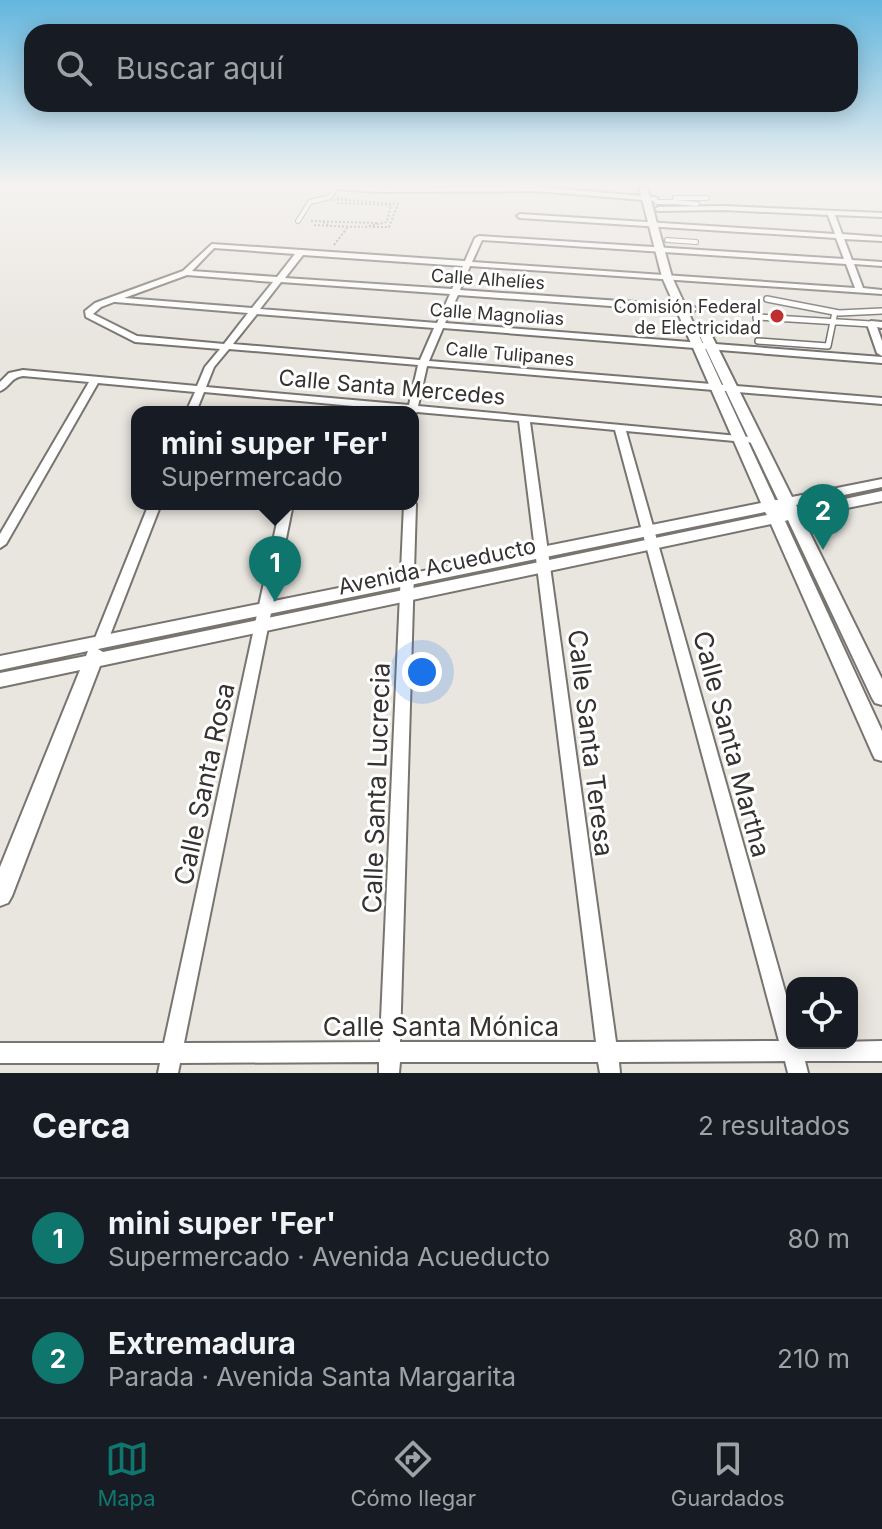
<!DOCTYPE html>
<html lang="es">
<meta charset="utf-8">
<style>
:root{--surface:#171b24;--page:#20242c;--text:#f1f3f6;--muted:#9ea1a6;--line:#363941;--accent:#0f766e}
body{margin:0;font-family:Inter,sans-serif;background:var(--page);color:var(--text)}
.controls{position:absolute;right:24px;bottom:24px;display:grid;overflow:hidden;border-radius:16px;box-shadow:0 4px 20px #0003}
.controls button{width:72px;height:72px;display:grid;place-items:center;padding:0;border:0;border-bottom:2px solid var(--line);background:var(--surface);color:var(--text);font:40px sans-serif}
.you{position:absolute;left:422px;top:672px;width:28px;height:28px;margin:-20px;border:6px solid #fff;border-radius:50%;background:#1a73e8;box-shadow:0 0 0 12px #1a73e833}
.badge{display:grid;place-items:center;width:52px;height:52px;border-radius:50%;background:var(--accent);color:#fff;font-size:26px;font-weight:700}
.pin{position:absolute;translate:-50% -66px;filter:drop-shadow(0 2px 4px #0008)}
.pin::after{content:'';position:absolute;top:42px;width:28px;height:24px;background:inherit;clip-path:polygon(0 0,100% 0,50% 100%)}
.popup{position:absolute;left:131px;top:406px;width:288px;height:104px;box-sizing:border-box;display:grid;place-content:center;border-radius:16px;background:var(--surface);filter:drop-shadow(0 2px 6px #0005);font-size:26px;white-space:nowrap;color:var(--muted)}
.popup b{font-size:30px;color:var(--text)}
.popup::after{content:'';position:absolute;left:50%;top:100%;margin-left:-16px;border:16px solid transparent;border-top-color:var(--surface)}
.list{margin:0;padding:0;list-style:none}
h2{display:flex;justify-content:space-between;align-items:center;height:104px;margin:0;padding:0 32px;font-size:34px}
h2 small{font-size:26px;font-weight:400;color:var(--muted)}
.list li{display:grid;grid-template-columns:52px 1fr auto;gap:24px;align-items:center;box-sizing:border-box;height:120px;padding:0 32px;border-top:2px solid var(--line)}
.list b{display:block;font-size:30px;white-space:nowrap}
.list p{margin:0;font-size:26px;white-space:nowrap;color:var(--muted)}
.list em{font-size:26px;font-style:normal;color:var(--muted)}
.icon{flex:none;width:44px;height:44px;fill:none;stroke:currentColor;stroke-width:2;stroke-linecap:round;stroke-linejoin:round}
.map{position:relative;flex:none;width:882px;height:1073px;overflow:hidden}
.search{position:absolute;background:var(--surface);box-shadow:0 4px 20px #0003;left:24px;right:24px;top:24px;height:88px;display:flex;align-items:center;gap:20px;box-sizing:border-box;padding:0 28px;border-radius:24px;color:var(--muted);font-size:30px}
.sheet{height:344px;background:var(--surface)}
nav{display:flex;justify-content:space-around;align-items:center;box-sizing:border-box;height:112px;border-top:2px solid var(--line);background:var(--surface);font-size:22px;color:var(--muted)}
nav a{display:grid;justify-items:center;gap:4px}
nav .on{color:var(--accent)}
.map>svg:first-child{display:block}
</style>
<div class="map">
<svg width="882" height="1073" viewBox="0 0 882 1073">
<rect width="100%" height="100%" fill="#e9e5df"/>
<g fill="none" stroke-linecap="round" stroke-linejoin="round">
<g stroke="#78746f" stroke-width="6">
<path id="lane-far1" d="M656 202H675V198H707
M675 202 697 204
M298 221 310 202 330 197 336 187
M667 240 696 242"/>
</g>
<g stroke="#78746f" stroke-width="8">
<path id="lane" d="M767 299 839 313 882 311
M757 325 756 317 871 324
M758 341 828 346 835 312"/>
</g>
<g stroke="#78746f" stroke-width="4">
<path id="street" d="M334 187H537L655 197 658 199 655 201 537 191 381 192 337 189Z
M723 206 882 213V217L835 215 842 234 882 237V241L844 239 852 260 882 262V266L854 264 863 288 882 290V294L470 266 460 290 693 306 697 309 693 312 458 295 445 323 882 357V363L443 328 429 361 882 398V404L427 366 418 406 760 438 761 440 756 443 626 431 792 1016V1043L882 1041V1061H805L808 1073H788L785 1061 619 1062 620 1073H600L598 1062H400L399 1073H379V1062L180 1063 178 1073H158L160 1063H0V1043H164L281 504H293L184 1043 380 1042 404 504H413V501L416 504 400 1042H596L519 421 417 412 413 415V412L407 411 204 392 196 412H186L195 392 98 383 6 544 0 548V534L89 382 23 376C10 378 10 387 0 391V382L9 373 23 370 197 386 205 367 220 349 135 342 86 317 85 311 95 303 183 271 212 244 465 261 475 238 479 236 844 259 836 238 520 218 517 216 520 214 835 234 828 215 723 210 658 211 655 209 658 207ZM482 240 846 264 855 288 472 262ZM214 248 295 254 277 277 192 271ZM303 255 463 266 452 289 285 278ZM187 275 273 282 252 308 124 298ZM281 282 450 294 437 323 260 309ZM114 302H115L248 313 224 344 137 336 93 314 101 307ZM257 314 434 328 420 360 233 344ZM229 349 418 365 409 405 206 387 214 367ZM530 422 615 430 779 1041 616 1042Z
M871 321 882 322V328L877 327 882 341V356L877 353 867 324Z
M149 504H161L107 643 105 646H95L93 643Z"/>
</g>
<g stroke="#78746f" stroke-width="4">
<path id="secondary" d="M639 187H647L672 277 775 500H778L698 332 700 330H708L710 332 792 497 882 479V487L796 505 798 509 882 491V501L802 517 882 679V705L875 703 872 698 788 520 785 521 882 731V761L875 759 872 753 771 524 100 666 12 896 8 903 0 906V867L80 670 0 687V673L86 656 88 651 0 670V656L761 503 662 277ZM765 512 767 515 103 652 98 649Z"/>
</g>
<path stroke="#8e8b87" stroke-width="2" stroke-dasharray="2 2" stroke-linecap="butt" d="M337 198 346 199 334 200Z
M345 200 398 204 389 227H370
M337 203 391 205 387 222 365 227
M311 221 377 223
M323 222 331 226 363 227
M314 225 330 226
M334 245 347 228"/>
<use href="#lane-far1" stroke="#fff" stroke-width="4"/>
<use href="#lane" stroke="#fff" stroke-width="5"/>
<use href="#street" fill="#fff" fill-rule="evenodd"/>
<use href="#secondary" fill="#fff" fill-rule="evenodd"/>
</g>
<linearGradient id="sky" x2="0" y2="1"><stop stop-color="#63b6de"/><stop offset="0.55" stop-color="#f5f3f1"/><stop offset="1" stop-color="#f5f3f1" stop-opacity="0"/></linearGradient>
<rect width="882" height="337" fill="url(#sky)"/>
<circle fill="#be2f2f" stroke="#fff" stroke-width="3" cx="777" cy="316" r="8"/>
<g text-anchor="middle" dominant-baseline="central" stroke-width="6" stroke-linejoin="round" paint-order="stroke">
<g font-size="18" fill="#353331" stroke="#fff">
<text transform="translate(488 279) rotate(4)">Calle Alhelíes</text>
<text transform="translate(497 314) rotate(4)">Calle Magnolias</text>
<text transform="translate(510 354) rotate(5)">Calle Tulipanes</text>
</g>
<g font-size="18" fill="#353331" stroke="#fff" text-anchor="end">
<text x="761" y="306">Comisión Federal<tspan x="761" dy="21">de Electricidad</tspan></text>
</g>
<g font-size="22" fill="#353331" stroke="#fff">
<text transform="translate(392 387) rotate(5)">Calle Santa Mercedes</text>
<text transform="translate(437 566) rotate(-12)">Avenida Acueducto</text>
</g>
<g font-size="26" fill="#353331" stroke="#fff">
<text transform="translate(591 743) rotate(83)">Calle Santa Teresa</text>
<text transform="translate(732 744) rotate(75)">Calle Santa Martha</text>
<text transform="translate(204 784) rotate(-78)">Calle Santa Rosa</text>
<text transform="translate(376 788) rotate(-88)">Calle Santa Lucrecia</text>
<text x="441" y="1026">Calle Santa Mónica</text>
</g>
</g>
</svg>
<div class="controls">
<button><svg class="icon" aria-label="locate" viewBox="0 0 24 24"><circle cx="12" cy="12" r="6"/><path d="M12 2v4M12 18v4M2 12h4M18 12h4"/></svg></button>
</div>
<div class="you"></div>
<div class="pin badge" style="left:275px;top:602px">1</div>
<div class="popup"><b>mini super 'Fer'</b>Supermercado</div>
<div class="pin badge" style="left:823px;top:550px">2</div>
<div class="search"><svg class="icon" aria-label="search" viewBox="0 0 24 24"><circle cx="10" cy="10" r="6"/><path d="M15 15l6 6"/></svg>Buscar aquí</div>
</div>
<section class="sheet">
<h2>Cerca<small>2 resultados</small></h2>
<ul class="list">
<li><span class="badge">1</span><div><b>mini super 'Fer'</b><p>Supermercado · Avenida Acueducto</p></div><em>80 m</em></li>
<li><span class="badge">2</span><div><b>Extremadura</b><p>Parada · Avenida Santa Margarita</p></div><em>210 m</em></li>
</ul>
</section>
<nav>
<a class="on"><svg class="icon" aria-label="map" viewBox="0 0 24 24"><path d="M3 6l6-2 6 2 6-2v14l-6 2-6-2-6 2zM9 4v14M15 6v14"/></svg>Mapa</a>
<a><svg class="icon" aria-label="directions" viewBox="0 0 24 24"><path d="M12 3l9 9-9 9-9-9zM9 14v-3h6M13 9l2 2-2 2"/></svg>Cómo llegar</a>
<a><svg class="icon" aria-label="saved" viewBox="0 0 24 24"><path d="M7 4h10v16l-5-4-5 4z"/></svg>Guardados</a>
</nav>
